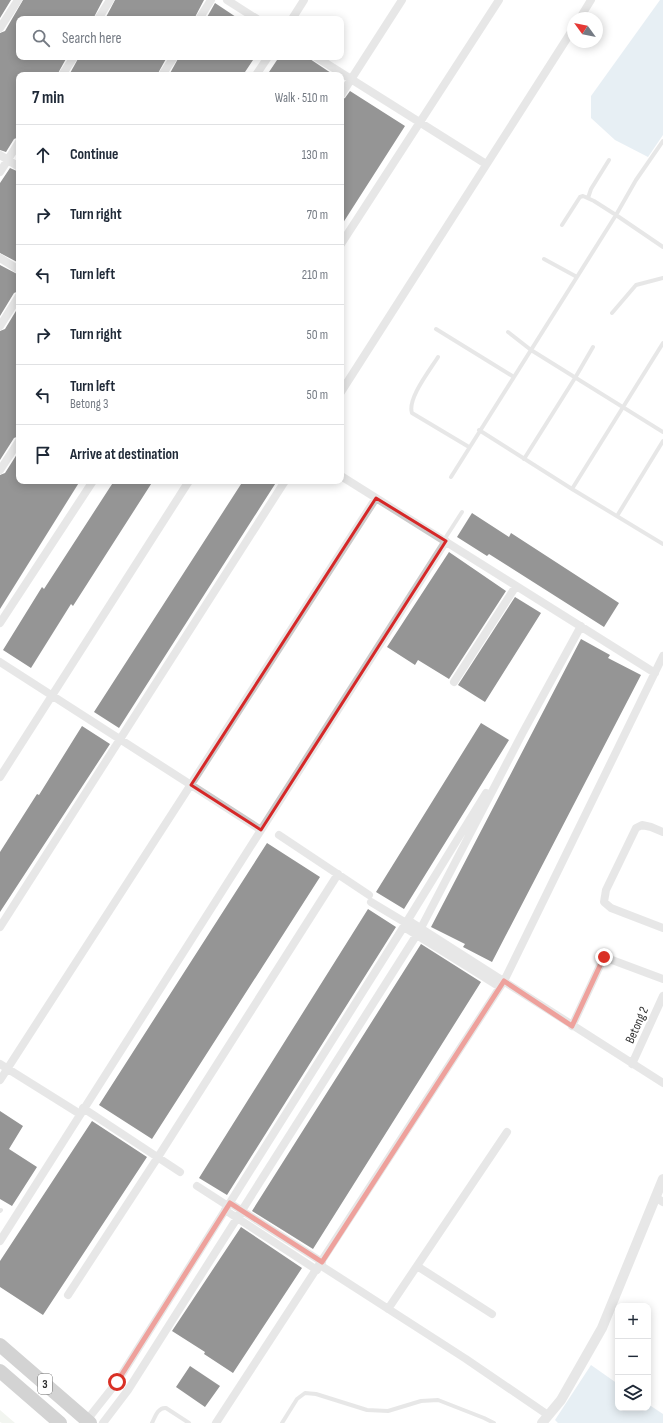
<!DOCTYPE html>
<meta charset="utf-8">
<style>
:root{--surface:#fff;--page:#f6f6f7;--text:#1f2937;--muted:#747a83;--line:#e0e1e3}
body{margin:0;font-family:"Sofia Sans Condensed",sans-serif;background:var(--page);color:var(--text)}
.controls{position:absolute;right:12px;bottom:12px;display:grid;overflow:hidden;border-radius:8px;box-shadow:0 2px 10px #0003}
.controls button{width:36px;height:36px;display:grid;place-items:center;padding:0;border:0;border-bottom:1px solid var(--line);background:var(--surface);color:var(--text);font:20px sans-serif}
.compass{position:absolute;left:567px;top:12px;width:36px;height:36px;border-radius:50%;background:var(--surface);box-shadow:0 2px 10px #0003;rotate:303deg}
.stop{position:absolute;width:12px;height:12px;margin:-9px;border:3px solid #d93025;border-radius:50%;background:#fff}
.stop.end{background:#d93025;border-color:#fff;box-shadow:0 1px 4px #0008}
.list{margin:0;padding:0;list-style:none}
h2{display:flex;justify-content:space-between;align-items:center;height:52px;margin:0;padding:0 16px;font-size:17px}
h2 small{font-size:13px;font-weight:400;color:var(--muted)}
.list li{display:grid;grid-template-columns:26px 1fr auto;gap:12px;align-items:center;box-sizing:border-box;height:60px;padding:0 16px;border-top:1px solid var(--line)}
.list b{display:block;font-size:15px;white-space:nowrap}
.list p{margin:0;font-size:13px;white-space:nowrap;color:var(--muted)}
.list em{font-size:13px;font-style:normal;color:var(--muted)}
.icon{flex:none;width:22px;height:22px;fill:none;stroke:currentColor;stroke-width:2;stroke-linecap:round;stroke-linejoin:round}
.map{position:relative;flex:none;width:663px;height:1423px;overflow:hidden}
.search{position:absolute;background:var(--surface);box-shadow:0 2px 10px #0003;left:16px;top:16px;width:328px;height:44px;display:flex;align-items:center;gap:10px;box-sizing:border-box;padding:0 14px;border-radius:8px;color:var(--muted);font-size:15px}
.panel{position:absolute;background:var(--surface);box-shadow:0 2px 10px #0003;left:16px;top:72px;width:328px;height:412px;border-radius:8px}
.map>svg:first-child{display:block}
</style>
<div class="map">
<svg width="663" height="1423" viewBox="0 0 663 1423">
<rect width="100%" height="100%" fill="#fff"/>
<path fill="#e3e9dd" d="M0 1410 15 1423H2L0 1422Z"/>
<path fill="#cbdbe7" d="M660 0H663V135L648 157 615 140 591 118V96Z
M591 1365 618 1384V1408H648V1404L663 1414V1423H558L555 1420Z"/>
<path fill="#151515" d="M0 0H11L0 18Z
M23 0H103L93 19H19V57H67L57 75H19V137L14 139 6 152 0 150V33L5 31Z
M115 0H204L194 19H105Z
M215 3 239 19H206Z
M79 57H167L157 75H69Z
M179 57H255L243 75H169Z
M279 57H307L334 75H267Z
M350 91 405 126 341 226V100L345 98Z
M10 168 19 172V263L0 253V183Z
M0 265 19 275V291L14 293 0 316Z
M19 306V436L14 438 0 460V331L5 329Z
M19 451V481H80L0 609V475L5 473Z
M114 481H153L73 606 71 604 31 668 3 650 42 587 44 589Z
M243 481H277L119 728 94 712Z
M472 513 509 537 511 533 619 603 604 627 489 554 487 556 457 537Z
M449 552 506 591 449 679 418 660 415 665 387 647Z
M515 597 541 613 485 702 458 685Z
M581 639 610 655 608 658 641 675 492 962 463 947 465 944 431 927Z
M481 723 509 740 404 909 376 892Z
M82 726 110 744 0 912V852L37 794 39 795Z
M267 843 320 877 152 1139 99 1105Z
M368 909 396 927 227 1195 199 1178Z
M421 944 481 982 313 1249 252 1211Z
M0 1111 23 1126 9 1149 37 1167 12 1206 0 1199Z
M92 1121 147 1157 43 1315 0 1287V1261Z
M241 1227 302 1268 233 1373 204 1354 205 1352 172 1331Z
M190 1366 220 1386 205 1407 176 1387Z"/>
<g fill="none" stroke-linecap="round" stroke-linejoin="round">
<path stroke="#cbcbcb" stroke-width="4" d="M588 198 591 189 609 160
M562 225 580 197 583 196 594 201 616 215 636 180 663 141
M544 259 577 277
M612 313 636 285 663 278
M436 329 514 377
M508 332 531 350 663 432
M438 357C430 370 407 399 412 413L469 447
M479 430 572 489 663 544
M524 459 575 378 593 347
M451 477 616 215 663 247
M572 489 663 343
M617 516 663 441
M444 540 462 512
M0 1211 1 1210
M152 1423C155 1417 158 1407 166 1408L189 1423
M282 1423 297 1399 305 1393 316 1394 367 1410 388 1411 421 1401 438 1400 484 1418 494 1423"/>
<path stroke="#cbcbcb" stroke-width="8" d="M227 0 257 19
M580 18 591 0
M98 19 110 0
M199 19 211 0
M292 19 304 0
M0 28 18 0
M316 57 486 164
M62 75 74 57
M162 75 174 57
M256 75 268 57
M341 95 402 0
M0 155 19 167
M0 172 19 142
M341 244 499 0
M0 258 19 270
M0 326 19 296
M341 392 573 29
M0 470 19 441
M341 476 655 673
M0 623 93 481
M0 662 261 830
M454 682 516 586
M0 777 189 481
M663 832 651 827 642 825 636 828 606 890 604 902 611 908 663 928
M279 835 369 895
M371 902 406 923
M408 920 663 1083
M0 927 285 481
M404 927 500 987
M572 1026 604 957 663 979
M0 1064 80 1114
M632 1064 663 996
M0 1080 376 498
M83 1108 180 1172
M197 1186 228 1206
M655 1197 663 1202
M230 1203 322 1262
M225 1210 317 1270
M0 1241 261 830 446 541
M320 1265 466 1359 548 1415
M417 1266 492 1314
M68 1295 158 1157 338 874
M388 1309 507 1132
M87 1420 117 1382 406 923 486 793
M103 1423 128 1390 421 928 522 734 581 626
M216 1423 504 981 663 656"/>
<path stroke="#cbcbcb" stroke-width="10" d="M542 1423 561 1400 602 1328 663 1179"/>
<path stroke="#9e9e9e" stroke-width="14" d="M0 1345 90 1423
M0 1371 60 1423"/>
</g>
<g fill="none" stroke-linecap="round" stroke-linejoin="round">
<path stroke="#d93025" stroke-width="5" d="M117 1382 230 1203 322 1262 504 981 572 1026 604 957"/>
</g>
<path d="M0 0H663V1423H0ZM376 498 446 541 261 830 191 785Z" fill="#fff" fill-opacity=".55" fill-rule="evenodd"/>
<path fill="none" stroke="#d62828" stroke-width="3" stroke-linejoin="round" d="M376 498 446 541 261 830 191 785Z"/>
<g text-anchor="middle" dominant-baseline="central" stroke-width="4" stroke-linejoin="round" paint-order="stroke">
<rect fill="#fff" stroke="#6d6d6d" stroke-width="1" x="38" y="1374" width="14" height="20" rx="3"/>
<g font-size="12" font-weight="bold" fill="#2e2e2e">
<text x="45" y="1384">3</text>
</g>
<g font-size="13" fill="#2e2e2e" stroke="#fff">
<text transform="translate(637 1025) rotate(-66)">Betong 2</text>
</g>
</g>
</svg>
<div class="controls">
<button>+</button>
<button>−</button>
<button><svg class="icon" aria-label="layers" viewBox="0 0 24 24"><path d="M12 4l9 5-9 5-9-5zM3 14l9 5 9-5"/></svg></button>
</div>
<svg class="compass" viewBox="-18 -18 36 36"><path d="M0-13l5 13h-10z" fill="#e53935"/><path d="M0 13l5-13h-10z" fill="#747a83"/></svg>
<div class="stop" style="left:117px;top:1382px"></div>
<div class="stop end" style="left:604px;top:957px"></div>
<div class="search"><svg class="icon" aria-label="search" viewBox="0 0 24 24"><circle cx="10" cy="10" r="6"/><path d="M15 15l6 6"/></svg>Search here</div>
<section class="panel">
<h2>7 min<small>Walk · 510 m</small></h2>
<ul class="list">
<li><svg class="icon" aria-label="ahead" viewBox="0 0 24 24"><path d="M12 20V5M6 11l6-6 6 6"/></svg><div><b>Continue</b></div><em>130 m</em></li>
<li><svg class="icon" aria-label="right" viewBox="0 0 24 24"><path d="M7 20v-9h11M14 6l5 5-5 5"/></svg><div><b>Turn right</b></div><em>70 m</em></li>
<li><svg class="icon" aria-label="left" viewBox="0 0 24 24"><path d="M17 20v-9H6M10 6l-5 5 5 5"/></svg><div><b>Turn left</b></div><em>210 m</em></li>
<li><svg class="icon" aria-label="right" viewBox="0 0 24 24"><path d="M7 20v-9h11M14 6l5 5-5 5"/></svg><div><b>Turn right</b></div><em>50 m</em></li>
<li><svg class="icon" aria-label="left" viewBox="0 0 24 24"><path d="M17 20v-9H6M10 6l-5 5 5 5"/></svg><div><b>Turn left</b><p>Betong 3</p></div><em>50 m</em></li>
<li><svg class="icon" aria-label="arrive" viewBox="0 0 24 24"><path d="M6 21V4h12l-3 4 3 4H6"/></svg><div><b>Arrive at destination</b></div></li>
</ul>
</section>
</div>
